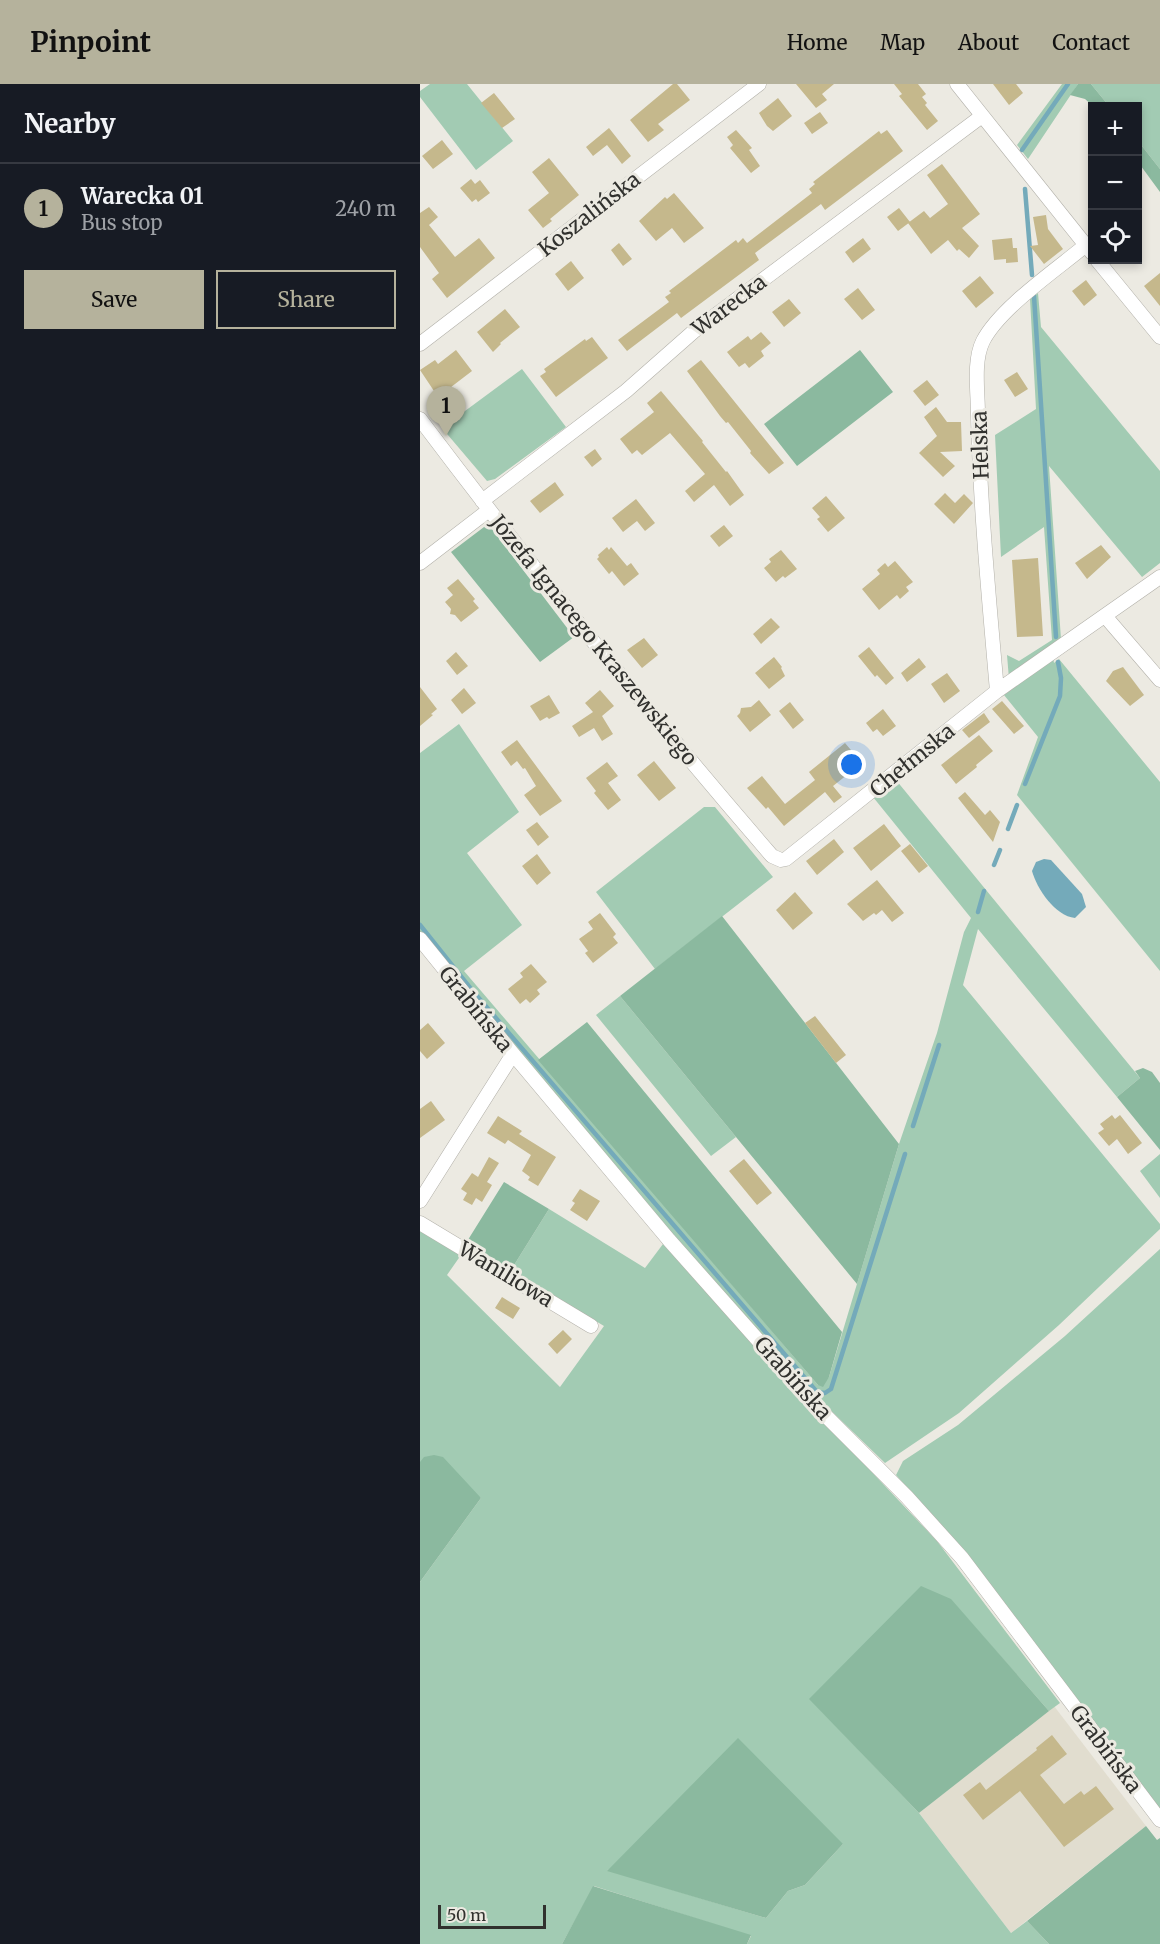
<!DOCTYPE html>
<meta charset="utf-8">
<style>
:root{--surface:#171b24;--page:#242831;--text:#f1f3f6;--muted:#9ea1a6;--line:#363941;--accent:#b5b29c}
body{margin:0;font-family:Merriweather,serif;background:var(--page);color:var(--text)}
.controls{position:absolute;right:18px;top:18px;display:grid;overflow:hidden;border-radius:0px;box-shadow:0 3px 9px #0003}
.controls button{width:54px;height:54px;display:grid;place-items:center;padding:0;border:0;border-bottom:2px solid var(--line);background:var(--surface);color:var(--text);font:30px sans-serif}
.scale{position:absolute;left:18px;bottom:15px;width:108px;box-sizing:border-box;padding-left:6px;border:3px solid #31312e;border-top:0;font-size:16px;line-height:21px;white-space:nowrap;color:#31312e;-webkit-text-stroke:4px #eceae2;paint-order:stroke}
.you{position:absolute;left:432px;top:681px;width:21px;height:21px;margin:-15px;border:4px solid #fff;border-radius:50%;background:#1a73e8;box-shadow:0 0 0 9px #1a73e833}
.badge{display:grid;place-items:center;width:39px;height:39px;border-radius:50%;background:var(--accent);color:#111;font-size:20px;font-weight:700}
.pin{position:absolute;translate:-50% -50px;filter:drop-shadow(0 2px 3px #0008)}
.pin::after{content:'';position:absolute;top:32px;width:21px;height:18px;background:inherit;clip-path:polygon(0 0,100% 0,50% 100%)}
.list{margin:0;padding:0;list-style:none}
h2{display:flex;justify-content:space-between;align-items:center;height:78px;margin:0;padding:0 24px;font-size:26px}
h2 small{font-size:20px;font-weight:400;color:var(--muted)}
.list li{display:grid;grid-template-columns:39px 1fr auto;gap:18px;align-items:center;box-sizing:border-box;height:90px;padding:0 24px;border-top:2px solid var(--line)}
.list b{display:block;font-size:22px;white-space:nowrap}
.list p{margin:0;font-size:20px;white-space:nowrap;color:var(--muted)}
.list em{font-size:20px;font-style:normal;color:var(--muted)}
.actions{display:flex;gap:12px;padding:18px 24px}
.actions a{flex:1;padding:14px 0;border:2px solid var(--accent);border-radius:0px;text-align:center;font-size:21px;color:var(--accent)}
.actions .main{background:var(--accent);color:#111}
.icon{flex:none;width:33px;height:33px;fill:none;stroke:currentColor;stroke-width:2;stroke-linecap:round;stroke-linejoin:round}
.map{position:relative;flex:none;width:740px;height:1860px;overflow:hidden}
header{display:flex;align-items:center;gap:36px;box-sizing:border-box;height:84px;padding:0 30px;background:var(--accent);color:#111}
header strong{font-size:28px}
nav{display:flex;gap:33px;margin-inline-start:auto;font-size:21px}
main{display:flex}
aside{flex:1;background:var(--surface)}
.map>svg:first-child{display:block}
</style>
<header>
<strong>Pinpoint</strong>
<nav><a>Home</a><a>Map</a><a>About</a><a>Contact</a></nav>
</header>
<main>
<aside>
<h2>Nearby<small></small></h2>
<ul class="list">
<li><span class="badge">1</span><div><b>Warecka 01</b><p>Bus stop</p></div><em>240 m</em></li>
</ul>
<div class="actions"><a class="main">Save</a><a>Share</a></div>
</aside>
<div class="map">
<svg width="740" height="1860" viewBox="0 0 740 1860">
<rect width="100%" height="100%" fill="#eceae2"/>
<path fill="#e1ddcf" d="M634 1622 726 1742 591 1849 499 1729Z"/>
<path fill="#a2cbb3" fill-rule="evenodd" d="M10 0H47L93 57 56 86 0 13V7Z
M642 0H658L608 75 597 61Z
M671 0H740V85L718 57V22H689Z
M618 209 621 243 740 387V479L722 493 629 382 641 555 589 595 587 571 599 577 632 556 624 443 581 473 575 351 616 325 610 215Z
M102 285 146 343 75 395 67 397 22 344Z
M633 574 634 579 639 575 740 698V887L597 711 618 653 584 611Z
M39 640 99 728 47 769 102 841 44 887 398 1301 409 1293 479 1060 517 949 544 848 551 834 453 713 476 696 720 994 697 1013 558 845 543 901 740 1140V1145L639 1241 539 1329 465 1379 401 1317 308 1216 0 850V669Z
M284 723H295L353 793 235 885 176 808Z
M200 912 316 1053 291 1072 176 931Z
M740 1070V1114L720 1087Z
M129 1125 225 1184 243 1160 379 1311 517 1457 640 1619 629 1627 531 1516 390 1615 499 1729 591 1849 607 1837 629 1860H327L331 1852 174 1802 142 1860H0V1498L61 1414 0 1378V1146L41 1171 27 1191 140 1303 184 1242 91 1186ZM423 1760 385 1801 368 1807 346 1834 187 1786Z
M740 1165V1726L536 1459 476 1391 483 1377 538 1341 645 1252Z"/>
<path fill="#8bb99f" d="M658 0H671L689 22H673L665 15 650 11Z
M718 57 740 85V108L718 78Z
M440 266 473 308 377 382 344 340Z
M68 440 154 553 120 578 31 468Z
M302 832 479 1060 437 1200 200 912Z
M167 938 422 1248 409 1293 403 1303 398 1301 118 976Z
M723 984 732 988 740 999V1066L697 1013 720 994 715 987Z
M84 1098 129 1125 91 1186 46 1159Z
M14 1371 23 1373 61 1414 0 1498V1378L4 1373Z
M501 1502 531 1515 629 1627 499 1729 389 1615Z
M318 1654 423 1760 385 1801 368 1807 346 1834 187 1787Z
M726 1742 737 1756 740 1754V1860H629L607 1837Z
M173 1802 331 1851 327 1860H142Z"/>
<path fill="#74aaba" d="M624 775 631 776 662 810 666 823 655 834C635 832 617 805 612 787L616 778Z"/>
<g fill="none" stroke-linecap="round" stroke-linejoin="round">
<path stroke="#74aaba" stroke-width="4.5" d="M602 66 648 0
M605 105 612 191
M614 212 636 553
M605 700 640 612 641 594 638 578
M588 745 597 721
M574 781 580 766
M558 828 564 807
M0 841 51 905 397 1308 405 1309 411 1305 485 1070
M493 1042 519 961"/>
</g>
<path fill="#c5b88c" d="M253 0H257L270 16 238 40 244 46 228 58 210 36Z
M376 0H414L402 10 407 16 396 24Z
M474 0H498L506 10 502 13 507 19 505 21 518 37 507 46 479 12 482 10Z
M573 0H596L603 9 589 21Z
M74 9 95 35 82 44 61 19Z
M358 14 372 32 353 47 347 42 339 29Z
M400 28 408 39 392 50 384 39Z
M189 44 211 72 202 80 187 61 173 72 166 63Z
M316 46 332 64 329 66 340 82 331 89 310 64 313 61 307 53Z
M467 46 483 67 405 126 401 120 335 169 339 176 261 234 257 229 207 267 198 256 249 218 245 213 251 209 249 207 316 156 318 159 323 154 327 159 392 109 389 105 395 100 393 98 459 47 461 50Z
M22 56 33 70 13 85 2 72Z
M129 74 159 111 130 135 132 137 123 144 108 126 129 109 112 88Z
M522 80 560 130 542 144 559 162 549 174 539 165 537 167 528 156 511 170 488 139 504 127 510 134 528 120 507 91Z
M51 95 55 100 60 96 70 109 58 118 56 115 52 118 40 104Z
M254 109 284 144 264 159 252 144 236 157 219 137 245 113 247 115Z
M9 123 18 133 9 141 35 173 59 154 75 174 27 214 12 195 19 189 0 163V129Z
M479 124 490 138 478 147 467 133Z
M626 131 628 145 643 165 624 180 610 162 618 161 613 133Z
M443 154 451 165 433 179 425 168Z
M592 154 593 164H597L598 178 586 179V175L574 176 572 156Z
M199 159 212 175 203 182 191 166Z
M151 177 164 194 148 207 135 190Z
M740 189V222L724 202Z
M560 192 574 209 556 224 542 207Z
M666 196 677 211 664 222 652 207Z
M438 204 455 226 442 236 424 215Z
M369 215 381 229 364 243 352 228Z
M85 225 100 243 80 259 81 260 73 268 57 248Z
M341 248 351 259 341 267 344 272 329 284 325 279 319 283 307 268 328 252 331 256Z
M172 253 188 274 136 313 120 292 126 288 124 285 165 255 166 257Z
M36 266 52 287 18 313 0 286 15 276 18 280Z
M281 276 364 379 349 390 330 369 331 367 308 338 306 339 300 332 267 287Z
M597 288 608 305 595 313 584 296Z
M507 296 519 311 505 322 493 307Z
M241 307 283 357 282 358 306 388 307 387 324 411 310 422 294 401 274 418 265 407 285 390 250 349 222 371 217 366 212 370 200 355 234 328 227 319Z
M516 323 527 338H541L542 367 520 368 535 382 523 393 499 369 517 352 504 333Z
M175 365 182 375 172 383 164 373Z
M135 398 144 411 120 429 110 417Z
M525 409 535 419 544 410 553 419 534 440 514 420Z
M406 412 425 434 408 448 397 435 400 433 392 424Z
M216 415 235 439 225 447 217 437 203 448 192 434Z
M304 441 313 452 299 463 290 452Z
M681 461 691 473 667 495 655 479Z
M187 463 189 466 191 463 207 482 211 479 219 490 204 502 192 487 189 490 177 475 179 473 178 471Z
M361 466 377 485 365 494 363 492 356 498 344 484 351 478 349 475Z
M618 474 623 552 597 553 592 476Z
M475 477 493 498 486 503 489 507 480 515 477 511 459 526 442 505 460 490 457 486 465 479 468 483Z
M38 495 55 515 53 517 59 524 41 538 35 531 30 530 31 525 25 518 33 511 27 504Z
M351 534 360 543 341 560 333 550Z
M224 554 238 571 222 584 207 566Z
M449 563 474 594 466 601 457 591 455 593 438 572Z
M36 568 48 582 37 591 26 577Z
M354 573 362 583 361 584 365 592 349 605 335 589Z
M499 574 506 583 487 598 481 589Z
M703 583 724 611 710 622 686 597 693 587Z
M527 589 540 607 524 619 511 600Z
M0 603 17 625 11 630 13 631 0 642Z
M44 604 56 619 42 630 31 616Z
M180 606 194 622 182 632 193 650 182 657 174 644 159 653 152 642 173 628 165 619Z
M129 611 140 629 129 635 127 633 120 637 110 622Z
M339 616 351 631 330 648 317 632 320 629 321 624 331 623Z
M582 617 604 642 594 650 572 625Z
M370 618 384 636 373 645 359 627Z
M463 625 476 642 463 652 457 645 453 648 446 639Z
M564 629 570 638 549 654 542 646Z
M559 651 573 667 556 681 557 683 536 700 521 681Z
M97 656 142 717 120 732 104 711 116 702 105 684 103 685 97 677 91 682 81 668Z
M425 659 442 679 413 702 422 713 414 719 405 708 364 742 348 723 346 725 327 704 342 692 365 720 395 696 389 688Z
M234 677 256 704 239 717 217 691Z
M187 678 198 692 188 699 201 716 188 726 174 709 176 707 166 694Z
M545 708 565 731 570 726 580 738 573 758 538 714Z
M117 738 129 753 118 762 106 746Z
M464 740 481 762 451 787 433 764Z
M414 755 424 768 397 791 386 777Z
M490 760 508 782 499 789 481 767Z
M117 770 131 789 117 801 102 782Z
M457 796 484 829 472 838 462 826 456 831 454 829 443 837 427 820Z
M375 808 393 829 373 846 356 826Z
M180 829 196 850 193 853 198 859 173 879 165 869 168 867 159 855 173 845 168 838Z
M111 880 127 898 117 906 120 910 110 919 106 915 100 920 88 905 103 893 100 889Z
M395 932 426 971 416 979 385 939Z
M8 939 25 959 7 975 0 967V946Z
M11 1017 25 1036 0 1054V1025Z
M692 1031 695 1035 700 1031 722 1059 708 1070 697 1055 689 1062 678 1049 684 1045 680 1040Z
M78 1032 102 1047 99 1050 136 1073 118 1102 108 1096 110 1093 102 1087 111 1071 88 1056 85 1060 67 1049Z
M69 1073 79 1079 67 1098 72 1101 62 1118 56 1114 52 1121 43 1116 47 1109 41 1105 52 1089 58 1093Z
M324 1075 352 1109 337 1121 309 1087Z
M160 1105 180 1117 167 1137 150 1126 155 1119 152 1117Z
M82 1213 100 1224 93 1235 75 1224Z
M143 1246 152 1255 137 1270 128 1260Z
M632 1651 647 1670 620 1691 644 1720 661 1707 664 1711 676 1702 694 1725 644 1763 600 1707 563 1736 543 1711 560 1698 566 1706 617 1666 616 1664Z"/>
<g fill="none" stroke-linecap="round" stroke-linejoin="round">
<g stroke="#b2b0a9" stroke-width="15">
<path id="minor" d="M537 0 672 169
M677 176 740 253
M0 260 339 0
M0 335C113 485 230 631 352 772L361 776 366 775 577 607 740 493
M62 417 206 307 273 248 562 32
M0 479 69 426
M685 532 740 596
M577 607C569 515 560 422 558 330 558 308 553 277 563 257 580 224 636 186 666 161
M0 855 93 970 249 1156 400 1326 487 1413 542 1474 740 1736
M0 1117 93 970
M0 1139 171 1242"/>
</g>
<use href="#minor" stroke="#fff" stroke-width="14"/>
</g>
<g text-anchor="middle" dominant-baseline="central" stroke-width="6" stroke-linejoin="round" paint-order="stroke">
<g font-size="21" fill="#31312e" stroke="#eceae2">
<text transform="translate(169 130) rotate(-38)">Koszalińska</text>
<text transform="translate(309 221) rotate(-37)">Warecka</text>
<text transform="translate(560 361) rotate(-92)">Helska</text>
<text transform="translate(174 556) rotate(51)">Józefa Ignacego Kraszewskiego</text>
<text transform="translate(492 676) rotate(-39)">Chełmska</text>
<text transform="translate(56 925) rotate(51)">Grabińska</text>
<text transform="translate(86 1190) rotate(31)">Waniliowa</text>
<text transform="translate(373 1294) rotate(48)">Grabińska</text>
<text transform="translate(686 1665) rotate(53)">Grabińska</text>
</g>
</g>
</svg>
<div class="controls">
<button>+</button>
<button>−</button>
<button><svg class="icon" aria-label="locate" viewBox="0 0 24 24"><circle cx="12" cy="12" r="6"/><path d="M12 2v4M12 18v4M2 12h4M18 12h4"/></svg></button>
</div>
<div class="scale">50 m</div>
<div class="you"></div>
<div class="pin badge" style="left:26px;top:352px">1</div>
</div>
</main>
